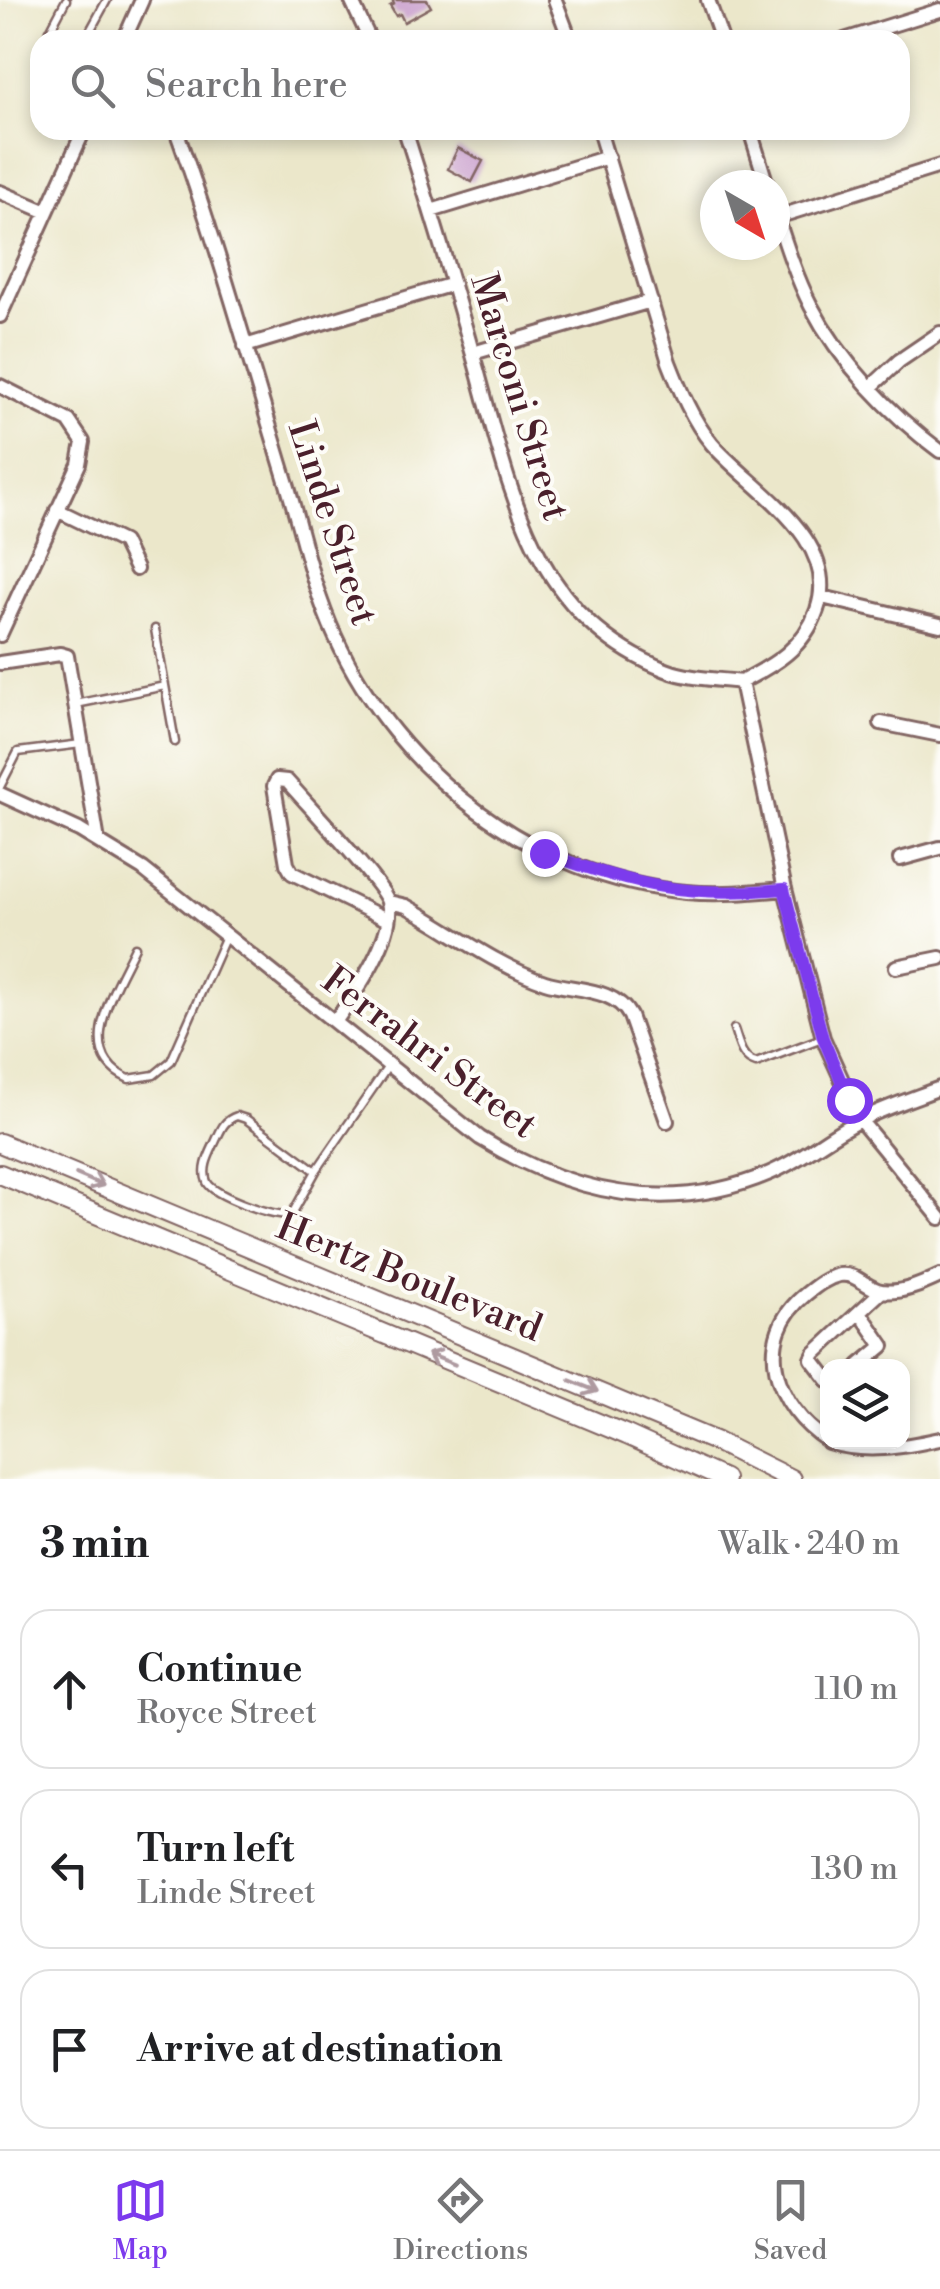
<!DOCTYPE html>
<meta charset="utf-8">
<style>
:root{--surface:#fff;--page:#f2f2f2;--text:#202124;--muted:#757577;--line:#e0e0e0;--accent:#7c3aed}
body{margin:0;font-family:"Libre Bodoni",serif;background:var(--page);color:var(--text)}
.controls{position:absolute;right:30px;bottom:30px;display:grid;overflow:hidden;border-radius:20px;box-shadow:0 5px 15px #0003}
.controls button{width:90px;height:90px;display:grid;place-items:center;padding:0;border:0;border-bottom:2px solid var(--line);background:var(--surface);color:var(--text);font:50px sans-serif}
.compass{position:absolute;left:700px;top:170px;width:90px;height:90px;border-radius:50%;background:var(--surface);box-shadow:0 5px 15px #0003;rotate:141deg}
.stop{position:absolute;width:30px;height:30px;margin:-22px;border:8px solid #7c3aed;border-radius:50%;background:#fff}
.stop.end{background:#7c3aed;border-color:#fff;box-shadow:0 2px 10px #0008}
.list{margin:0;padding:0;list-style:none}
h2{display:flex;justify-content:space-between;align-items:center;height:130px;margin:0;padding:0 40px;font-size:42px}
h2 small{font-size:32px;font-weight:400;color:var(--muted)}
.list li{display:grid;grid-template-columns:65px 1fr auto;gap:30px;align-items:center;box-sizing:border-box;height:160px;margin:0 20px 20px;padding:0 20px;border:2px solid var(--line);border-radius:30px}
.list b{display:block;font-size:38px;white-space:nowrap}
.list p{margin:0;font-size:32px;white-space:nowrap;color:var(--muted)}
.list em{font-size:32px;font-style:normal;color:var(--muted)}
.icon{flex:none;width:55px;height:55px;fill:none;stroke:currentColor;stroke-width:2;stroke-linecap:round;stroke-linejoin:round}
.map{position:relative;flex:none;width:940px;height:1479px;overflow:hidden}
.search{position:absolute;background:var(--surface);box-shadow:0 5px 15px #0003;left:30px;right:30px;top:30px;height:110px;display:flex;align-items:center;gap:25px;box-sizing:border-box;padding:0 35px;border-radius:30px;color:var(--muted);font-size:38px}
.sheet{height:670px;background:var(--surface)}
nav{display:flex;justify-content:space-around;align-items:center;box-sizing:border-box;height:140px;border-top:2px solid var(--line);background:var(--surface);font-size:28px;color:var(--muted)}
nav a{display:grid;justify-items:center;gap:5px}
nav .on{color:var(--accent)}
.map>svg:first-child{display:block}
</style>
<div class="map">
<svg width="940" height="1479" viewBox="0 0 940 1479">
<rect width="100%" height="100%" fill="#fdfcf7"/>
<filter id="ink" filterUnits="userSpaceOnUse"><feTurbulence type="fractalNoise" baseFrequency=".01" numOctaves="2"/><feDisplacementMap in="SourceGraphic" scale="20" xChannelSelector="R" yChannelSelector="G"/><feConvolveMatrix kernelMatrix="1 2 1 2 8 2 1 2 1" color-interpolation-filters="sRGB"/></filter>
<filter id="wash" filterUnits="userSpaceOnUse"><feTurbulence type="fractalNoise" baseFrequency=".0048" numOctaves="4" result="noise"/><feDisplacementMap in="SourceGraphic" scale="40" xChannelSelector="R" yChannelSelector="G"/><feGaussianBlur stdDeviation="2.25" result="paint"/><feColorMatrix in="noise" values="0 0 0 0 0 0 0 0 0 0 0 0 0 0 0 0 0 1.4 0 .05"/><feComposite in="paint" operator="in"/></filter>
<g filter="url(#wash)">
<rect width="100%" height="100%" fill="#ebe7ca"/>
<g id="blocks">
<path fill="#c699cb" d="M392 0H427L431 7 404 22 400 14 396 16 390 6 394 4Z
M458 148 483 161 472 182 448 169Z"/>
</g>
</g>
<g filter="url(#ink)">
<use href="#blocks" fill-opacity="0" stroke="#826563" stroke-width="2.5"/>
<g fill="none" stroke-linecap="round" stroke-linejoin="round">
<g stroke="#826563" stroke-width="11">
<path id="lane" d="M45 40 66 0
M85 40 107 0
M40 52V65
M155 629 175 742
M76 704 165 686
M0 787 18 752 81 744
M135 947C117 986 71 1054 129 1079L154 1075 171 1061 226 936
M734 1029C739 1043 741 1059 756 1063L822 1038
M316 1171 246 1119 237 1116C225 1120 222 1127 217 1138 211 1152 201 1167 207 1182 213 1196 279 1219 292 1214L316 1171 389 1065"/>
</g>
<g stroke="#826563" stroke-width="18">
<path id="street" d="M351 0 370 40
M555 0 570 40
M708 0 722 40
M124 40 142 0
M844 40 940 10
M176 130C218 246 251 366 287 484 302 534 313 589 335 636 398 774 534 878 686 892 719 895 752 892 785 889
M405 130C429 205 452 279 473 355 509 481 528 616 666 670 689 679 716 679 741 682
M599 130 669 362C680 390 692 420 712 444 751 489 842 539 817 610 804 648 774 665 741 682
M750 130 767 185
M0 192 47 212
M431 211 608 157
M775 211C785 242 796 277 811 306 840 362 890 414 940 451
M777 217 940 166
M0 316 84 130
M245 346 453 284
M473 353 651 301
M0 386 69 421 83 442 79 464 0 635
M871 387 899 361 940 333
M57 510 123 542 136 569
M822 597 940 625
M0 663 60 654 67 656 98 841
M741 682 785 889 823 1038 860 1120 940 1218
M881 723 940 735
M0 794 79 830 143 869 480 1138C571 1194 669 1216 770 1173 804 1159 830 1134 862 1119 887 1107 914 1098 940 1088
M900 859 940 848
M389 902 406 906C451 931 497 966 545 982 573 991 615 987 630 1016L667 1121
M896 967 940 958
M335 1022C353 996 397 935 388 902 384 885 305 802 287 781L277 780 274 786 287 864 292 873 388 920
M859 1366 883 1346 861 1314
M828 1380 812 1359 815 1353 882 1291
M828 1441C775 1407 751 1338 806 1294 816 1286 826 1278 839 1275 856 1272 866 1288 881 1291 901 1294 923 1284 940 1276
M828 1442C865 1454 903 1447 940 1439"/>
</g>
<g stroke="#826563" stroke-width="22">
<path id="secondary" d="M0 1143 717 1442 791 1479
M0 1174 627 1435 724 1479"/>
</g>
<use href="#lane" stroke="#fff" stroke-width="6"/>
<use href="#street" stroke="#fff" stroke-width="12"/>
<use href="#secondary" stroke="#fff" stroke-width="18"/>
</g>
<defs><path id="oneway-shaft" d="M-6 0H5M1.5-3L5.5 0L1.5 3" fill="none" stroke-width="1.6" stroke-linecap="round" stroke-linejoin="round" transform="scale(2.5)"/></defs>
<g stroke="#ae9aa0">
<use href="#oneway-shaft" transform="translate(90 1180) rotate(23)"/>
<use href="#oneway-shaft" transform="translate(441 1359) rotate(-158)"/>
<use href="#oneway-shaft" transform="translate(584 1386) rotate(22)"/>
</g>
</g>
<g fill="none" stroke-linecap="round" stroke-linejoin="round" filter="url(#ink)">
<path stroke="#7c3aed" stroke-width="12" d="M544 853C636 886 686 898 784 889L823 1038 849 1100"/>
</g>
<g text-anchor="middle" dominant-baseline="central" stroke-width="8" stroke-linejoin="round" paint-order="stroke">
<g font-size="38" fill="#4a1f2b" stroke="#fdfcf7">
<text transform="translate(519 397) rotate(73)">Marconi Street</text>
<text transform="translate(332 523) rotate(72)">Linde Street</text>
<text transform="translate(429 1053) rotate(37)">Ferrahri Street</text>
<text transform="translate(409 1278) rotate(22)">Hertz Boulevard</text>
</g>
</g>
</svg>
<div class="controls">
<button><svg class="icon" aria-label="layers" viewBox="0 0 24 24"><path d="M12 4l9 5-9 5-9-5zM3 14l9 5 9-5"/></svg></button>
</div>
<svg class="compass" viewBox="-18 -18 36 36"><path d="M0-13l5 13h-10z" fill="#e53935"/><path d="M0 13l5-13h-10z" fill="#757577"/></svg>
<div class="stop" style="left:849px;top:1100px"></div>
<div class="stop end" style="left:544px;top:853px"></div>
<div class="search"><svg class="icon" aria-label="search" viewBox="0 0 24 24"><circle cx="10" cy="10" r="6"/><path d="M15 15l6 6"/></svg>Search here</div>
</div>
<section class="sheet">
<h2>3 min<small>Walk · 240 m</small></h2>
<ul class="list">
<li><svg class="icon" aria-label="ahead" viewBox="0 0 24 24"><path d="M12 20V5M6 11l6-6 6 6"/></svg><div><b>Continue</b><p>Royce Street</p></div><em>110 m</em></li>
<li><svg class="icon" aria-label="left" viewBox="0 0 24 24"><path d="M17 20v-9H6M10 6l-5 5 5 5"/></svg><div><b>Turn left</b><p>Linde Street</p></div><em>130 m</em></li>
<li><svg class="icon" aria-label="arrive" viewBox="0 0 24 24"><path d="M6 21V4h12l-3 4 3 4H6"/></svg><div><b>Arrive at destination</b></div></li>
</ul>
</section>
<nav>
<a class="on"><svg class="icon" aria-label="map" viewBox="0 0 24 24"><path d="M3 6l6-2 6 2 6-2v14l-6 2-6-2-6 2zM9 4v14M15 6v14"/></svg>Map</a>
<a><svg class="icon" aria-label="directions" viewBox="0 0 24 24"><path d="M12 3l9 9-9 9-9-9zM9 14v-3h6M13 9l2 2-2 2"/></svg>Directions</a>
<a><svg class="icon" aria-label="saved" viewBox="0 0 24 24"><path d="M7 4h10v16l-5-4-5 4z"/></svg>Saved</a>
</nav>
